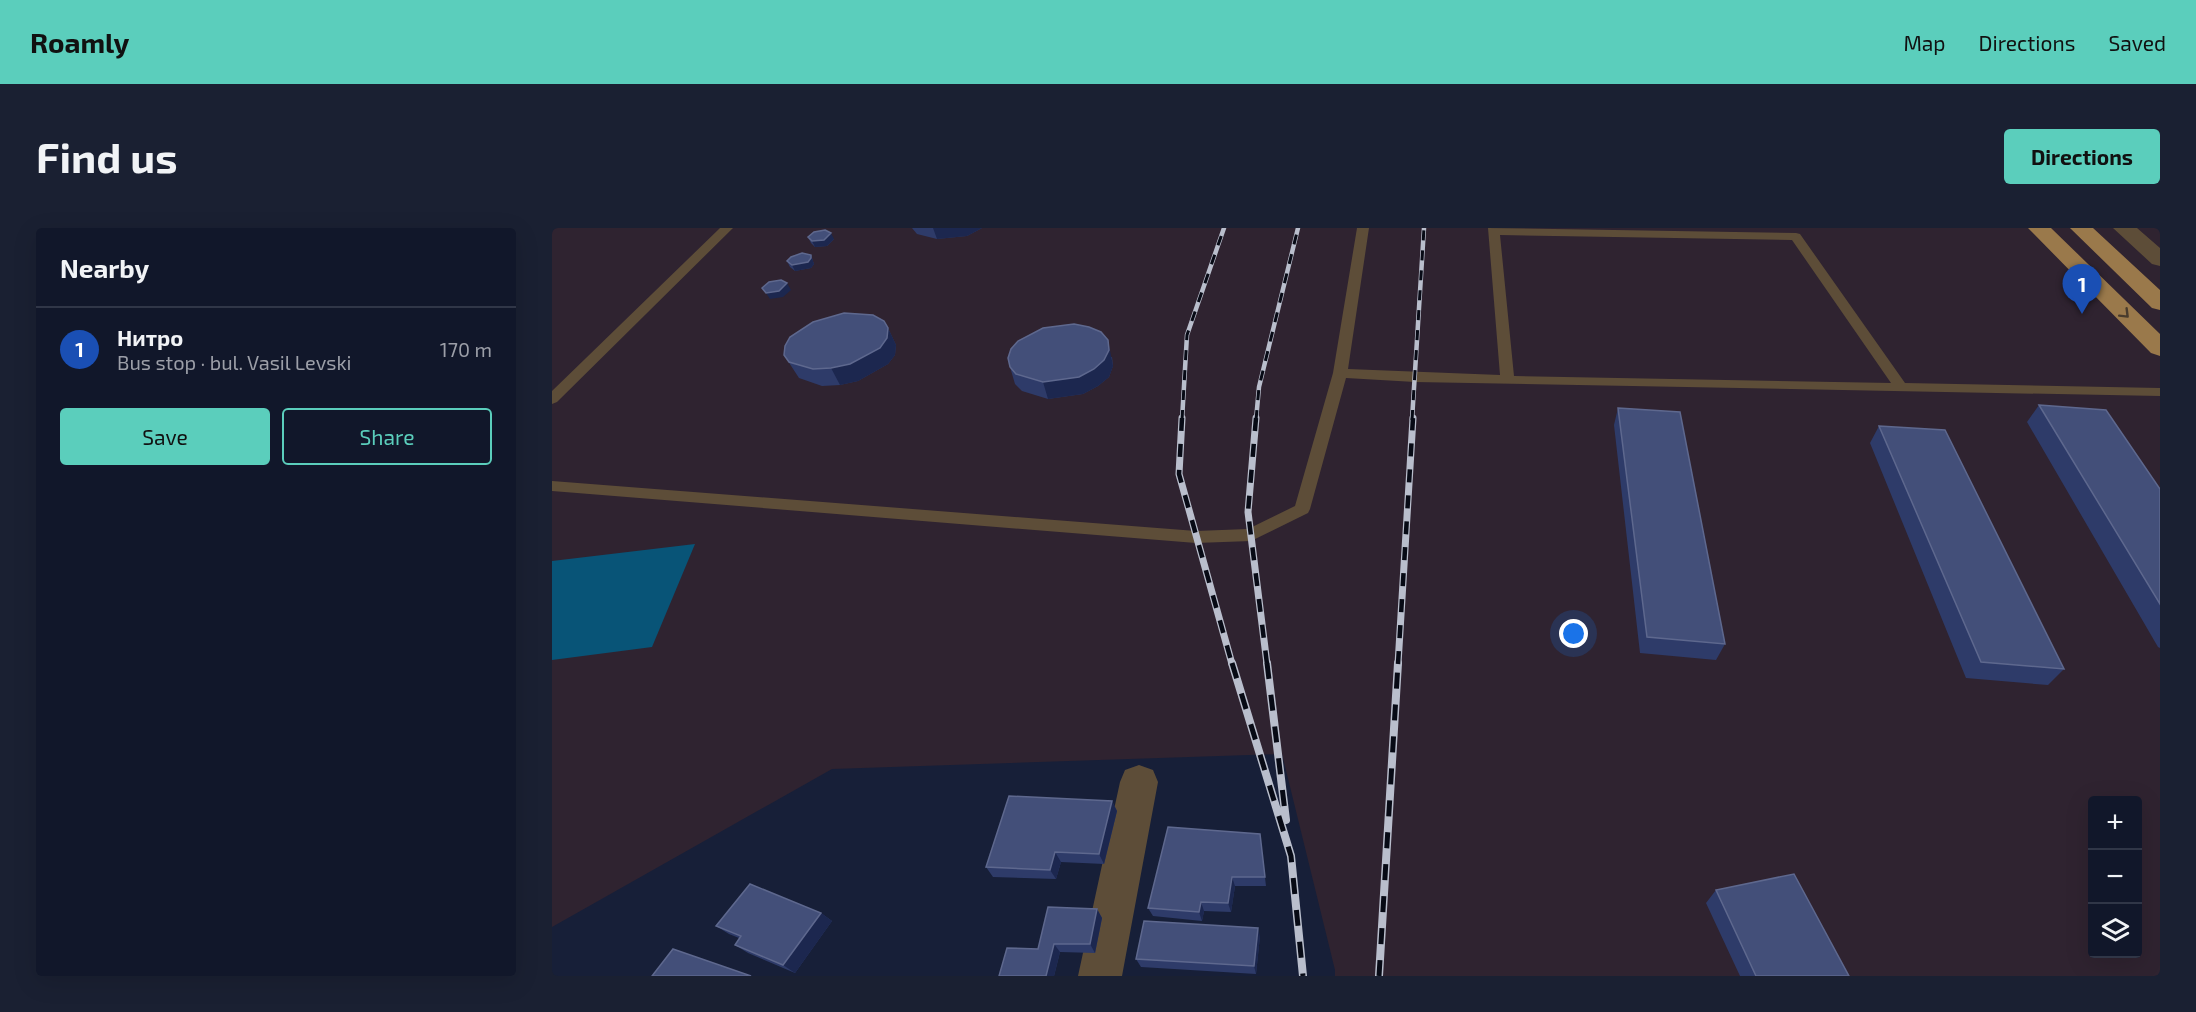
<!DOCTYPE html>
<meta charset="utf-8">
<style>
:root{--surface:#11172a;--page:#1a2032;--text:#f1f3f6;--muted:#9c9fa8;--line:#303647;--accent:#5bcebc}
body{margin:0;font-family:"Exo 2",sans-serif;background:var(--page);color:var(--text)}
.controls{position:absolute;right:18px;bottom:18px;display:grid;overflow:hidden;border-radius:6px;box-shadow:0 6px 24px #0002}
.controls button{width:54px;height:54px;display:grid;place-items:center;padding:0;border:0;border-bottom:2px solid var(--line);background:var(--surface);color:var(--text);font:30px sans-serif}
.you{position:absolute;left:1022px;top:406px;width:21px;height:21px;margin:-15px;border:4px solid #fff;border-radius:50%;background:#1a73e8;box-shadow:0 0 0 9px #1a73e833}
.badge{display:grid;place-items:center;width:39px;height:39px;border-radius:50%;background:var(--accent);color:#fff;font-size:20px;font-weight:700}
.pin{position:absolute;translate:-50% -50px;filter:drop-shadow(0 2px 3px #0008)}
.pin::after{content:'';position:absolute;top:32px;width:21px;height:18px;background:inherit;clip-path:polygon(0 0,100% 0,50% 100%)}
.list{margin:0;padding:0;list-style:none}
h2{display:flex;justify-content:space-between;align-items:center;height:78px;margin:0;padding:0 24px;font-size:26px}
h2 small{font-size:20px;font-weight:400;color:var(--muted)}
.list li{display:grid;grid-template-columns:39px 1fr auto;gap:18px;align-items:center;box-sizing:border-box;height:84px;padding:0 24px;border-top:2px solid var(--line)}
.list b{display:block;font-size:22px;white-space:nowrap}
.list p{margin:0;font-size:20px;white-space:nowrap;color:var(--muted)}
.list em{font-size:20px;font-style:normal;color:var(--muted)}
.actions{display:flex;gap:12px;padding:18px 24px}
.actions a{flex:1;padding:14px 0;border:2px solid var(--accent);border-radius:6px;text-align:center;font-size:21px;color:var(--accent)}
.actions .main{background:var(--accent);color:#111}
.icon{flex:none;width:33px;height:33px;fill:none;stroke:currentColor;stroke-width:2;stroke-linecap:round;stroke-linejoin:round}
.map{position:relative;flex:none;width:1608px;height:748px;overflow:hidden;border-radius:6px}
header{display:flex;align-items:center;gap:36px;box-sizing:border-box;height:84px;padding:0 30px;background:var(--accent);color:#111}
header strong{font-size:28px}
nav{display:flex;gap:33px;margin-inline-start:auto;font-size:21px}
.intro{display:flex;align-items:center;justify-content:space-between;box-sizing:border-box;height:144px;padding:0 36px}
h1{margin:0;font-size:42px}
.button{padding:15px 27px;border-radius:6px;background:var(--accent);color:#111;font-size:21px;font-weight:700}
main{display:flex;gap:36px;padding:0 36px}
aside{flex:1;background:var(--surface);border-radius:6px;box-shadow:0 6px 24px #0002}
.map>svg:first-child{display:block}
</style>
<header>
<strong>Roamly</strong>
<nav><a>Map</a><a>Directions</a><a>Saved</a></nav>
</header>
<div class="intro"><h1>Find us</h1><a class="button">Directions</a></div>
<main>
<aside>
<h2>Nearby<small></small></h2>
<ul class="list">
<li><span class="badge" style="background:#1a4fb4">1</span><div><b>Нитро</b><p>Bus stop · bul. Vasil Levski</p></div><em>170 m</em></li>
</ul>
<div class="actions"><a class="main">Save</a><a>Share</a></div>
</aside>
<div class="map">
<svg width="1608" height="748" viewBox="0 0 1608 748">
<rect width="100%" height="100%" fill="#171f38"/>
<path fill="#2f2330" fill-rule="evenodd" d="M0 0H1608V748H783V742L730 526 280 541 0 699ZM1540 572H1586V726H1540Z"/>
<path fill="#085477" d="M143 316 100 419 0 432V333Z"/>
<g fill="none" stroke-linecap="round" stroke-linejoin="round">
<path fill="#5d4d38" fill-rule="evenodd" d="M168 0H181L5 174 0 176V163Z
M805 0H817L796 141 948 147 936 0 1244 5 1248 6 1353 155 1608 160V168L863 154 794 150 758 281 756 285 699 313 644 315 0 263V253L644 303 696 301 743 278 781 145ZM948 7 1240 12 1339 155 962 148Z"/>
<path fill="#5d4d38" fill-rule="evenodd" d="M1561 0H1585L1608 20V38L1600 36Z
M587 537 601 542 606 554 570 748H526L568 554 573 542Z"/>
<path fill="#9a794b" fill-rule="evenodd" d="M1476 0H1499L1608 106V128L1599 125Z
M1518 0H1541L1608 62V82L1600 80Z"/>
<g stroke="#b9becc" stroke-width="4.5">
<path id="rail-far2" d="M630 192 635 107 672 0
M704 192 707 159 746 0
M860 192 872 0"/>
</g>
<g stroke="#b9becc" stroke-width="7">
<path id="rail-far1" d="M630 190 627 246 680 436
M704 190 696 284 715 436
M846 436 861 190"/>
</g>
<g stroke="#b9becc" stroke-width="8">
<path id="rail" d="M680 435 739 628 751 748
M715 435 734 592
M827 748 846 435"/>
</g>
<use href="#rail-far2" stroke="#070a15" stroke-width="3" stroke-dasharray="10" stroke-linecap="butt"/>
<use href="#rail-far1" stroke="#070a15" stroke-width="4.5" stroke-dasharray="13" stroke-linecap="butt"/>
<use href="#rail" stroke="#070a15" stroke-width="5" stroke-dasharray="16" stroke-linecap="butt"/>
</g>
<path fill="#2e3b69" d="M360 0H430L415 8 385 11 365 6Z
M256 9 282 11 275 18 263 19 259 15Z
M259 27 262 36 259 40 243 43 238 39 235 33Z
M336 100 344 117 343 127 336 136 306 153 288 157 270 158 247 150 232 127Z
M560 129 561 138 557 149 546 158 531 166 496 171 470 163 463 156 458 139Z
M1487 177 1608 261V420L1606 419 1475 194Z
M1066 180 1173 416 1164 432 1088 425 1062 197Z
M1327 198 1512 441 1496 457 1414 450 1318 215Z
M560 573 565 583 552 636 509 634 504 651 441 649 434 639Z
M709 616 714 658H683L679 684 652 683 650 693 601 688 596 680Z
M1164 662 1297 748H1188L1154 675Z
M545 681 550 690 543 725 508 724 502 748H447Z
M269 685 280 693 243 745 196 725 183 717 187 710 177 706 164 698Z
M708 708 704 746 589 739 584 731Z"/>
<path fill="#1c274f" d="M381 0H430L415 8 385 11Z
M279 5 282 11 275 18 263 19 260 13Z
M259 27 262 36 259 40 243 43 240 37Z
M235 55 239 62 231 69 218 71 214 65Z
M336 100 344 117 343 127 336 136 306 153 288 157 279 140Z
M556 112 561 138 557 149 546 158 531 166 496 171 491 154Z
M560 573 565 583 552 636 547 626Z
M503 624 509 634 504 651 498 642Z
M680 649 683 658 679 684 676 675Z
M649 674 652 683 650 693 647 684Z
M545 681 550 690 543 725 538 716Z
M269 685 280 693 243 745 231 737Z
M706 700 708 708 704 746 702 738Z
M502 716 508 724 502 748H494Z"/>
<path fill="#434f79" stroke="#5e688e" stroke-width="1.5" d="M273 2 279 5 272 12 260 13 256 9 262 4Z
M250 25 259 27V30L256 34 240 37 235 33 239 29Z
M229 52 235 55 227 63 214 65 210 60 217 54Z
M292 85 321 87 332 93 336 100 335 110 328 120 298 136 279 140 261 141 237 134 232 127 233 118 238 109 261 94Z
M522 96 537 99 549 104 556 112 557 122 552 132 542 141 527 149 491 154 464 146 458 139 456 130 459 121 466 113 491 100Z
M1487 177 1554 182 1608 261V376Z
M1066 180 1128 184 1173 416 1095 409Z
M1327 198 1393 202 1512 441 1429 434Z
M457 568 560 573 547 626 503 624 498 642 434 639Z
M616 599 708 606 713 649H680L676 675 649 674 647 684 596 680Z
M1242 646 1297 748H1204L1164 662Z
M198 656 269 685 231 737 183 717 189 708 164 698Z
M496 679 545 681 538 716H502L494 748H447L455 720 486 721Z
M592 693 706 700 702 738 584 731Z
M121 721 199 748H100Z"/>
<defs><path id="oneway-chevron" d="M-2-3.5L2.5 0L-2 3.5" fill="none" stroke-width="1.6" stroke-linecap="round" stroke-linejoin="round" transform="scale(1.5)"/></defs>
<use stroke="#493c2d" href="#oneway-chevron" transform="translate(1573 86) rotate(45)"/>
</svg>
<div class="controls">
<button>+</button>
<button>−</button>
<button><svg class="icon" aria-label="layers" viewBox="0 0 24 24"><path d="M12 4l9 5-9 5-9-5zM3 14l9 5 9-5"/></svg></button>
</div>
<div class="you"></div>
<div class="pin badge" style="left:1530px;top:86px;background:#1a4fb4">1</div>
</div>
</main>
